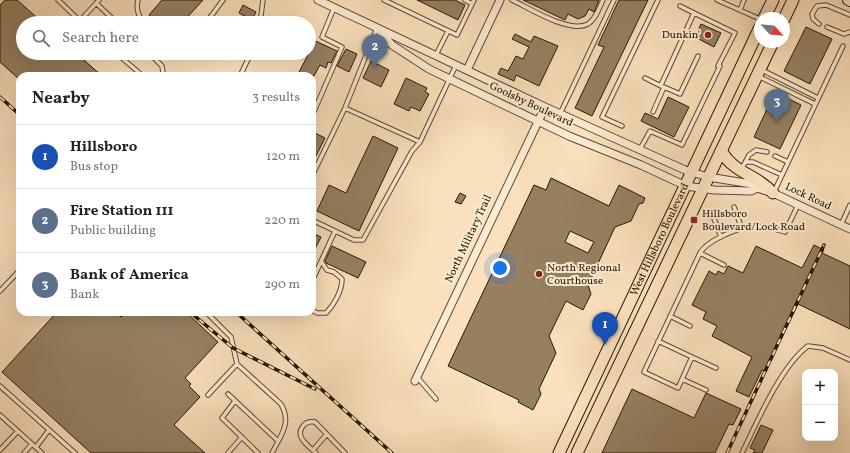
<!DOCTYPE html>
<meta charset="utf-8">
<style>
:root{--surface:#fff;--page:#f6f6f6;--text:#222;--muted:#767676;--line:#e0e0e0;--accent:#8f2418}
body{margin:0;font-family:Vollkorn,serif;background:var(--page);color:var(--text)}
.controls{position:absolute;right:12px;bottom:12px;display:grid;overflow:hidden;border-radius:8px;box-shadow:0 4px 16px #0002}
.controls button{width:36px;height:36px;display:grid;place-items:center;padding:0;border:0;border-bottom:1px solid var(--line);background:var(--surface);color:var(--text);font:20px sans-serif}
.compass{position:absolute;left:754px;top:12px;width:36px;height:36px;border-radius:50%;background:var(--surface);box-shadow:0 4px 16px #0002;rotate:116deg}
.you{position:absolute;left:500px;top:268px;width:14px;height:14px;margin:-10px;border:3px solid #fff;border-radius:50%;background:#1a73e8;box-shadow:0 0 0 6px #1a73e833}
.badge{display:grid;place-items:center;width:26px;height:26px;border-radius:50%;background:var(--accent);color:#fff;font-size:13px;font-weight:700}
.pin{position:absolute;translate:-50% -33px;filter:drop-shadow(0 1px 2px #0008)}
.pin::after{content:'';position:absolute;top:21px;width:14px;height:12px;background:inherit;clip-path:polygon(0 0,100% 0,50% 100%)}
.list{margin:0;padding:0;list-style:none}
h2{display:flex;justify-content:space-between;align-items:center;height:52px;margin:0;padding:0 16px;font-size:17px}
h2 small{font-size:13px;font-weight:400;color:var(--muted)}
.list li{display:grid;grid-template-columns:26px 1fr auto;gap:12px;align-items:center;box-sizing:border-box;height:64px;padding:0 16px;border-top:1px solid var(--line)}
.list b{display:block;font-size:15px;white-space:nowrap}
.list p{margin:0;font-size:13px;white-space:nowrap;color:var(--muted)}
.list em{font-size:13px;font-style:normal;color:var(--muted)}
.icon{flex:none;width:22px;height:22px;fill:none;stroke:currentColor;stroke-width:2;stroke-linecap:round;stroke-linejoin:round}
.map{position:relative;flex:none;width:850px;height:453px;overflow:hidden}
.search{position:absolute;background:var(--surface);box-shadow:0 4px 16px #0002;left:16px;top:16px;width:300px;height:44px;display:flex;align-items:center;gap:10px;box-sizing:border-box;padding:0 14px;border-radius:22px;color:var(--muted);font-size:15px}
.panel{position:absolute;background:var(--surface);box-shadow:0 4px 16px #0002;left:16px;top:72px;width:300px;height:244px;border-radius:12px}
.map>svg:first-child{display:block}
</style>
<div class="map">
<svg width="850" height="453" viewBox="0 0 850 453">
<rect width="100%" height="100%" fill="#fae0bc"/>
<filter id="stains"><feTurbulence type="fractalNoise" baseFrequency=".005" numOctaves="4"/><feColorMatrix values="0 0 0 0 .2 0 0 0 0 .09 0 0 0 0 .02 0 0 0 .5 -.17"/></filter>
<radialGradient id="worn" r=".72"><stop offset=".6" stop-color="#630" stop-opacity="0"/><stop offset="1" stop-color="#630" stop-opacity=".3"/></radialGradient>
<path fill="#958062" stroke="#271701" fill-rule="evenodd" d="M5 0H17L43 23H23V53H76L102 76H20V80L0 62V5Z
M162 0H203L182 23H158L149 15Z
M417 0H455L465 5 458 20Z
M523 0H599L594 12 589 9 585 16 578 19 568 14 565 20Z
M619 0H648L592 116 575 108 604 47 598 45Z
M243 5 256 12 252 20 239 13Z
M701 24 721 33 714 47 695 37Z
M806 27 832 39 810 84 784 71Z
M515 34 531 42 534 36 558 46 539 86 516 75 514 81 498 74 501 68 508 71 516 56 523 59 529 47 512 39Z
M309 38 337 51 331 63 328 62 326 68 320 65 314 76H297L309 53Z
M346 49 357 54 349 72 337 66Z
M371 61 389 70 381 87 363 78Z
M406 78 427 88 425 92 429 94 420 111 411 107 409 111 394 104Z
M775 92 801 105 780 149 754 137Z
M668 97 689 107 674 137 641 121 645 113 658 119Z
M315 133 325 138 312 164V140Z
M373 136 398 148 359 231 317 211 329 185 346 193Z
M551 178 609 206 619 185 645 198 643 203 639 204 631 221 615 227 588 285 591 294 583 310 566 301 549 336 556 353 539 389 541 394 533 410 518 402 519 400 448 366 534 185 546 190ZM570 231 594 242 588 253 565 242Z
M460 193 466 196 461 204 455 202Z
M312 233 321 237 312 255Z
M814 245 824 250 822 253 850 266V329L798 304 765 371 762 370 749 397 736 391 752 357 712 336 717 326 703 319 706 312 692 305 709 271 716 275 718 271 724 274 728 266 743 273 756 246 802 268Z
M332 246 366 262 358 278 326 263 325 261Z
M57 312H115L121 317 126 312H186L218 342 185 378 191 384 189 386 200 397 174 425 205 453H91L2 372Z
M632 389 694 418 706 393 741 409 733 425 729 424 715 453H602Z
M761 425 773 430 762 453H753L755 450 750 448Z"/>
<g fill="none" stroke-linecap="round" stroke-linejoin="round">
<g stroke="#5c4930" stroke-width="5.5">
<path id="lane" d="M58 0 82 23
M138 0C136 8 138 16 144 23
M384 0 457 35 474 0
M465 0 472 4
M512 0C529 8 570 34 588 24 596 19 599 8 603 0
M717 0 760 19
M96 3 117 23
M680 6 694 13
M740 10 744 0
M80 21 99 0
M206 23 223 0
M260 23 263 0
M819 24 813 19 812 14 817 6 826 5 850 15
M827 27 844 34 850 32
M116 53 143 76
M149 53 162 66 163 73 161 76
M436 55 448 31
M762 70 818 98
M240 76 251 53
M758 76 815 104
M645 78 661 86
M661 85 694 13 735 33 718 66
M345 108 377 28
M653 112 664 87 680 94 698 56
M560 114 614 0
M312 116 342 47 322 37 334 8
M622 126 602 117 658 0
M640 149 650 131 682 145 720 66
M775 156 788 162
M746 162H753L782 175
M741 170 749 155 756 150 767 152
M312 176 345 108 420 142
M774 192 843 46
M734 207 742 229
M713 216 721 237
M312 220 354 240H363L412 151 420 142 456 65
M841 225 850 205
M724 265 700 253C707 241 733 230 748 227 760 224 774 229 785 232L798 205
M312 281 335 231
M0 291 20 270
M312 310 317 313H326C334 305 342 291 342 279L334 272 327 270 321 261
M206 312 231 337 237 364
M670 316 690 326
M658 341 692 357 678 388 644 372 700 253
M692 357 716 368
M417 377 436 399
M682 379 706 390
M0 386 75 453
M228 394 278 441
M208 395 237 364 281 404C292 423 281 435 272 453
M235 401 222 418 258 453
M0 415 42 453
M36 447 49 430
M0 450 18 431
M313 450 327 434
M24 453 32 444
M228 453 242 437
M316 453C309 446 294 437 303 426 306 422 310 421 315 422L345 453
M742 453C757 422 781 366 808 346L823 348 850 360"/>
</g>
<g stroke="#5c4930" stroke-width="9">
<path id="street" d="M318 0 545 107 685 170 708 177 752 184 757 188 773 193 850 229
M378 29 392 45 429 69 569 136 641 165 686 186 714 190 751 191 757 188
M467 70 500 0
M415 381 545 107"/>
</g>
<g stroke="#271701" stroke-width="12">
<path id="secondary" d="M848 0 850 1"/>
</g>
<g stroke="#271701" stroke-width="13">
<g id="primary">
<path d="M764 18 773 0"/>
<path d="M784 19 793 0"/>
<path d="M721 151C736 175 755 173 773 193"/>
<path id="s1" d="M559 453 760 27"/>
<path d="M577 453 773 42"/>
</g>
</g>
<use href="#lane" stroke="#fcebd3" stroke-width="3.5"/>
<use href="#street" stroke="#fcebd3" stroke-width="7"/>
<use href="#secondary" stroke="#fcebd3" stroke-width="10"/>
<use href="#primary" stroke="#fae0bc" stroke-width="11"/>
<g stroke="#271701" stroke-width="3.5">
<path id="rail" d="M0 97 20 115
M190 312 233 348 315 389
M236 312 392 453
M727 453 824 245"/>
</g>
<use href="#rail" stroke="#fcebd3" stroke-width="2" stroke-dasharray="6" stroke-linecap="butt"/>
</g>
<g fill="#8f2418" stroke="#fcebd3" stroke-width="1.5">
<circle cx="708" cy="35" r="4"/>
<rect x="690" y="216" width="8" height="8" rx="2"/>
<circle cx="539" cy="274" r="4"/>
</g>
<g text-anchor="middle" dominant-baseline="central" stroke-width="4" stroke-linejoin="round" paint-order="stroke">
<g font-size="11" fill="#271701" stroke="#fcebd3" text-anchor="start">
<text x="700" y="35" text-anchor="end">Dunkin'</text>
<text x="702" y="214">Hillsboro<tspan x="702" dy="13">Boulevard/Lock Road</tspan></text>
<text x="547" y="268">North Regional<tspan x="547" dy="13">Courthouse</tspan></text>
</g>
<g font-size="11" fill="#271701" stroke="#fcebd3">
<text transform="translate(531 105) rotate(25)">Goolsby Boulevard</text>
<text transform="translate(808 197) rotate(25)">Lock Road</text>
<text transform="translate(469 239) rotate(-65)">North Military Trail</text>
<text stroke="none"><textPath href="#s1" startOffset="236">West Hillsboro Boulevard</textPath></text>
</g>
</g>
<rect width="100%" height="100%" filter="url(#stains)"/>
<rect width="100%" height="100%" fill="url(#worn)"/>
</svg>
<div class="controls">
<button>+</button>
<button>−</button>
</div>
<svg class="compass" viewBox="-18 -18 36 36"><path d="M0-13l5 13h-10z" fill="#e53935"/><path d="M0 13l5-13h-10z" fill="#767676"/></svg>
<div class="you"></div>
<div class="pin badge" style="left:605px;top:345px;background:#1a4fb4">1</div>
<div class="pin badge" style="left:375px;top:67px;background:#5c6f8a">2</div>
<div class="pin badge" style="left:777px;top:122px;background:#5c6f8a">3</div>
<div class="search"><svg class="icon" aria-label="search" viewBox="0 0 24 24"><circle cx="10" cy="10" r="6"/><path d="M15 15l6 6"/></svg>Search here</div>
<section class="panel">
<h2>Nearby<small>3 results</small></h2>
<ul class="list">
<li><span class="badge" style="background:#1a4fb4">1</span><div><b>Hillsboro</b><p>Bus stop</p></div><em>120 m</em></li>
<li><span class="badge" style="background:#5c6f8a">2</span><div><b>Fire Station 111</b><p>Public building</p></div><em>220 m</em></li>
<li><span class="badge" style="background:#5c6f8a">3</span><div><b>Bank of America</b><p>Bank</p></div><em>290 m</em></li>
</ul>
</section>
</div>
